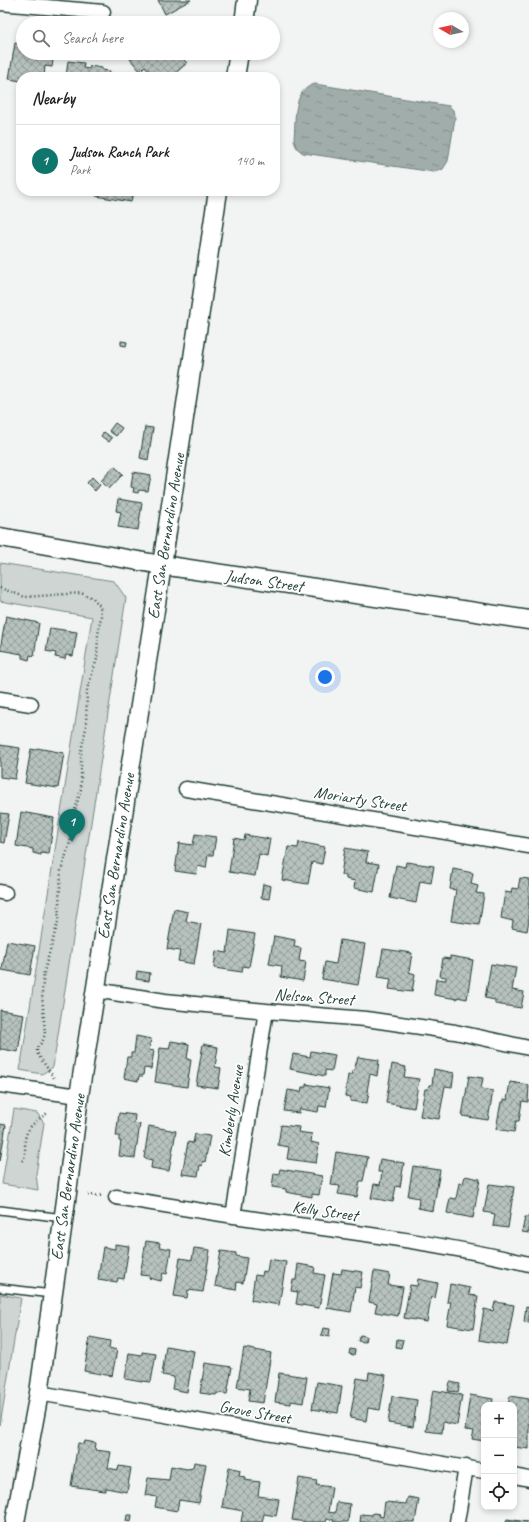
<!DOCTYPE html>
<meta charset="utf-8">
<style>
:root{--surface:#fff;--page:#f2f2f2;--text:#222;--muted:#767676;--line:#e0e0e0;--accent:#0f766e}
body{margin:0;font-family:Caveat,sans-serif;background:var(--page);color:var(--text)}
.controls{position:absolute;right:12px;bottom:12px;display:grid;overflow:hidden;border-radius:8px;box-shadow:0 2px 6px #0003}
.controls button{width:36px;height:36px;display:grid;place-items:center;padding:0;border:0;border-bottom:1px solid var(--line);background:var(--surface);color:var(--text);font:20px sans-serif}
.compass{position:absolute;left:433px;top:12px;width:36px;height:36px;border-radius:50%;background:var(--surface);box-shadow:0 2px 6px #0003;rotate:279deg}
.you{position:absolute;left:325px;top:677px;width:14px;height:14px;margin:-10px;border:3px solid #fff;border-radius:50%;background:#1a73e8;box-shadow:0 0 0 6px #1a73e833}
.badge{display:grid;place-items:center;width:26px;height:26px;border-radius:50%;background:var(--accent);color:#fff;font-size:13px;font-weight:700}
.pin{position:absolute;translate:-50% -33px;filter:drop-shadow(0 1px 2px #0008)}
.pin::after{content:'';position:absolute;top:21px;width:14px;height:12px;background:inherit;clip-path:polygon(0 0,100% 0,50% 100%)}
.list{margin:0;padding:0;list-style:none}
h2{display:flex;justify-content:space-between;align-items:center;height:52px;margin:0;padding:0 16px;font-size:17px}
h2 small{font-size:13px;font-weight:400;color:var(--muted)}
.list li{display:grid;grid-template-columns:26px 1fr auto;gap:12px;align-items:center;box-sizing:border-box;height:72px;padding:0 16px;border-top:1px solid var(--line)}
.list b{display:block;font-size:15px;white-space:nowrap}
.list p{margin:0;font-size:13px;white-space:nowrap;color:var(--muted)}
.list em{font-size:13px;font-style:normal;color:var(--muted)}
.icon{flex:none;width:22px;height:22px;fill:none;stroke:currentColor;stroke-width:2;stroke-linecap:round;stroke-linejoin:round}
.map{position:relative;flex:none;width:529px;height:1522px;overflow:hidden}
.search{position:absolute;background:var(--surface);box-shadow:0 2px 6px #0003;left:16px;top:16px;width:264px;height:44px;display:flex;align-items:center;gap:10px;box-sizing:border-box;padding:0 14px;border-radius:22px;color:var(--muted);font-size:15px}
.panel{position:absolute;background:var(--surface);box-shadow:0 2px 6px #0003;left:16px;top:72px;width:264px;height:124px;border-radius:16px}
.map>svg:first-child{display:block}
</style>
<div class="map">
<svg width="529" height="1522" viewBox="0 0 529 1522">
<defs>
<pattern id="water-ripples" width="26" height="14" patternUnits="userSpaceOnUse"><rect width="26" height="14" fill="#a1adaa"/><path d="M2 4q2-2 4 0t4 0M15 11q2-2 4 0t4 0" fill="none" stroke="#838e8b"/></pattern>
<pattern id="building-cross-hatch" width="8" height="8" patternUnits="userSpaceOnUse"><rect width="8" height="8" fill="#b7c1bd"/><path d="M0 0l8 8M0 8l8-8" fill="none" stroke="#949e9a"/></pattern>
</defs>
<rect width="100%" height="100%" fill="#f2f3f3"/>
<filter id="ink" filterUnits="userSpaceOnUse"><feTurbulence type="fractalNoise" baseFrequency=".025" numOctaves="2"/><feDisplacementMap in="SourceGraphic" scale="8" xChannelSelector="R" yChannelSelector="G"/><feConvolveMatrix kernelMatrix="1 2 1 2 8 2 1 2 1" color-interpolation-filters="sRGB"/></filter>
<g filter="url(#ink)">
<path fill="#ced5d3" stroke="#768984" d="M0 563 114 581 126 598 53 1067 42 1074 20 1070 92 617 0 601Z
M14 1109 37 1113 44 1123 36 1174 38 1190 2 1184Z
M0 1294 21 1298 0 1425Z"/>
<path fill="url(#water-ripples)" stroke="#6d807b" d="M315 84 449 106 453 110 455 118 448 161 443 169 434 172 303 153C297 149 295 146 294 139 296 120 292 90 315 84Z"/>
<path fill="url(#building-cross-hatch)" stroke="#1f3d34" d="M158 0H191L165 14Z
M22 42 23 53H54L52 67 45 66 44 77H21V81L9 79 15 43 22 44Z
M136 53H177L187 63 171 77H154L145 66 140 71 130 59Z
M68 61 84 63 83 68 89 69 90 66 102 68V70L110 71 109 77H66Z
M97 191H133L131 202 96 196Z
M121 341 127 342 126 346 121 345Z
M115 423 122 428 116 436 109 431Z
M145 427 153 428 148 460 140 458Z
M104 432 112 438 109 442 101 436Z
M114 466 123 474 109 489 101 481Z
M133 472 151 475 148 491 139 490 138 493 133 492 134 488 131 487Z
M92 477 100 485 95 491 87 483Z
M118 499 142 503 138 530 118 527 121 512 116 511Z
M6 616 39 623 34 656 30 655 29 660 22 658V654L0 650Z
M50 628 77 632 73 656 66 655 65 659 55 657 56 653 46 651Z
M0 745 20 748 15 779 0 777Z
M37 748 64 753 58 788 25 783 31 749 36 750Z
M21 812 54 818 49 854 41 853V855L33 853V849L16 846Z
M0 813 9 814 4 843 0 842Z
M195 834 216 837 213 855H208L206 868 198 866 196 874 175 871 179 843 193 845Z
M245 835 270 839 267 856 259 854 255 876 229 872 234 838 244 840Z
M299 842 325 847 322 864 312 862 308 884 282 880 288 847 298 848Z
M345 848 368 852 366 862 379 864 374 892 354 888 355 881 346 879V876L341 875Z
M406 862 434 866 431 883 420 881 416 903 390 898 396 865 405 867Z
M453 869 473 873 471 884 478 886 476 893 484 894 479 925 451 921 456 890 450 889Z
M520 878 529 879V920L527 931 512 928 513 921 501 918 505 892 511 893 512 888 518 889Z
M263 884 271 886 269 899 261 898Z
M174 909 188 912 186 921 201 924 194 964 178 961 180 951 167 949Z
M230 930 255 934 249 967 243 966 242 972 214 968 216 951 227 953Z
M274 936 295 940 294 947 301 948 299 961 306 962 303 981 281 977 282 966 269 964Z
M340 940 365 944 358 985 322 979 325 962 336 964Z
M7 941 35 946 30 975 2 970Z
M383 949 412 953 409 972 415 974 412 992 389 989 391 979 378 977Z
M450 956 473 960 467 999 457 997V999L434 995 436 979 446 980V977L440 976 443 958 450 959Z
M491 964 516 968 512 990 524 992 521 1008 495 1004V1000L485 998Z
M137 971 150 973 149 981 136 979Z
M0 1010 24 1014 18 1052 2 1049 0 1050Z
M136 1036 151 1039 149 1050 154 1051 151 1069 144 1068 143 1076H139L138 1081 124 1078 127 1057H131V1053H134Z
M171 1041 189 1044 187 1059 191 1060 187 1087 155 1082 160 1048 169 1049Z
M203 1044 218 1047 215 1067 221 1068 218 1088 196 1085Z
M311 1051 335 1055 332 1071 325 1070V1076L290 1069 293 1054 310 1057Z
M358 1057 379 1060 377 1076 370 1074 367 1091 369 1092 367 1103 350 1101 351 1097 345 1096 348 1075H351L352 1071 354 1070Z
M392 1064 406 1067 404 1077 419 1079 414 1108 386 1103Z
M434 1069 454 1073 452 1087 445 1086 439 1119 420 1116 425 1089H428L429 1085H432Z
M469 1076 483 1078 481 1089 493 1091 488 1120 462 1116Z
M510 1082 529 1085 528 1102 522 1101 519 1121H516L514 1132 496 1129 501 1102H504V1099L507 1100Z
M306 1084 329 1088 326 1107 319 1106 318 1112 300 1109 299 1113 284 1111 288 1090 301 1092 302 1087H306Z
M119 1113 135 1115 134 1123 140 1124 135 1158 119 1156 121 1141H119V1136H116Z
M0 1124 6 1125 0 1161Z
M281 1125 299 1127 298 1132 312 1134 311 1142 319 1144 316 1163 287 1159 289 1147 278 1145Z
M149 1126 176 1131 169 1171 151 1168 152 1160 144 1158Z
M195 1134 210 1136 205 1162 203 1161 202 1166 200 1165 198 1176 182 1174 188 1142 193 1143Z
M336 1152 368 1157 363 1181H360L357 1197 338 1194 340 1186 331 1185Z
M380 1159 404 1163 400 1187 396 1186 393 1202 371 1198 374 1184 380 1185 382 1172H378Z
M413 1166 440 1170 433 1211 418 1208 419 1198 408 1196Z
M280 1169 322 1176 319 1195 312 1194V1197L286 1192V1189L272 1187 274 1173 279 1174Z
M465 1176 480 1179 473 1218 447 1213 450 1198 456 1199 459 1183 463 1184Z
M489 1184 514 1187 508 1228 493 1226 495 1214 484 1212Z
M529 1214V1233L522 1232 525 1217H528Z
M146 1241 160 1243 159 1247 171 1249 167 1274 163 1273 161 1281 149 1278 150 1276 140 1275Z
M115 1244 129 1246 124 1279 118 1278 117 1282 98 1279 103 1247 115 1249Z
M194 1248 210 1250 203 1292 188 1290 187 1298 174 1296 180 1258 192 1260Z
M221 1251 236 1253V1256L247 1258 243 1283 237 1282 236 1290 215 1286Z
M269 1259 286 1262 279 1305 251 1300 255 1275 262 1276 263 1271 267 1272Z
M298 1264 315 1267 314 1273 325 1275 319 1308 296 1304 298 1292 291 1291 293 1280H296Z
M342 1269 363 1272 360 1288 355 1287 351 1312 327 1308 333 1273 341 1274Z
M374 1271 390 1274 388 1285 403 1287 398 1316 375 1312 377 1304 369 1302Z
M418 1279 438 1283 435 1298 431 1297 427 1322 404 1318 410 1285 417 1286Z
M450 1284 470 1288 469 1295 478 1296 473 1329 447 1325 451 1302H447Z
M495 1302 514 1305 507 1345 479 1340 484 1309 493 1311Z
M526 1306 529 1307V1323L524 1322Z
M323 1328 330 1329 329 1336 321 1335Z
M360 1335 366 1336 365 1342 358 1341Z
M90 1337 110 1341 109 1348 117 1350 112 1376 84 1371Z
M397 1339 403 1340 401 1348 396 1347Z
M166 1346 194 1351 187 1392 172 1389 174 1377 162 1375Z
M244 1348 271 1353 263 1403 248 1401 250 1389 237 1387Z
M350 1349 355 1350 354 1355 349 1354Z
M142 1352 156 1354 151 1382 142 1381V1382L125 1379 129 1353 142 1355Z
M205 1363 232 1367 227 1394 217 1393 216 1395 200 1393Z
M369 1372 386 1375 380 1410 368 1408 366 1421 350 1418 357 1378 368 1380Z
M279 1373 307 1377 303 1403 291 1401V1404L275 1402Z
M317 1382 342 1386 338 1413 312 1409Z
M450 1382 460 1384 458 1392 448 1391Z
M433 1390 462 1395 457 1425 443 1422 442 1433 426 1431Z
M470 1395 493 1399 492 1405H484V1441L472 1439 474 1431 465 1430Z
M392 1396 417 1400 413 1427 388 1423Z
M510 1396 529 1399V1449L514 1447V1405H508Z
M85 1441 96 1443 95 1450 111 1452 108 1468 118 1470 119 1466 131 1468 127 1492 106 1488 105 1491 71 1486 78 1443 84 1444Z
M194 1462 206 1464 199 1503 179 1500 177 1511 155 1507 157 1497 145 1495 148 1478 169 1480 171 1466 187 1469 193 1468Z
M229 1467 240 1470 239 1476 245 1477 244 1480 260 1482 258 1496 279 1499 276 1516 264 1514 262 1522H241L243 1511 222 1507Z
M299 1478 317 1481 316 1485 332 1487 328 1512 335 1513 337 1502 350 1504 348 1522H333L334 1520 327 1519 326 1522H306L292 1520Z
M408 1497 419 1499 415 1522H360L361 1514 372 1515 373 1513 380 1514 379 1516 383 1517 385 1502 406 1504Z
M127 1515H132L131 1522 126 1521Z
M507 1519 527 1522H506Z"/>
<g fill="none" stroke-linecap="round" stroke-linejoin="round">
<g stroke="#1f3d34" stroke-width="10">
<path id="service" d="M0 1210 63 1218
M0 1288 52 1294"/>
</g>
<g stroke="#1f3d34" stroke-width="17">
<path id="minor" d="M0 3 103 12
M0 699 31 704
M186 789 529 846
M0 892 5 893
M95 990 165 1001 266 1011 366 1019 455 1032 529 1048
M0 1085 79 1096
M116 1197C164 1205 213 1213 262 1220 352 1232 441 1243 529 1264
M233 1216 266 1011
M39 1393 484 1471
M514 1476 529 1479
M457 1522 466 1467"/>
</g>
<g stroke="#1f3d34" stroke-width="21">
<path id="tertiary" d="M244 23 247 0
M235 77 239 53
M0 537 162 565 529 620
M15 1522 39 1393 67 1193 79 1096 162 565 218 191"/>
</g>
<path stroke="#1f3d34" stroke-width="2.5" stroke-dasharray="1 3" stroke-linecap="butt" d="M0 588 25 597 81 593 93 598 100 606 101 616 98 635 97 659 87 689 86 728 81 751V789L73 817 72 836 61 871 58 922 44 972 42 994 45 1034 43 1040 37 1049V1053L54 1078
M22 1161C26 1156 25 1151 25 1145 24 1128 36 1121 49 1112
M88 1195 103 1196"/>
<use href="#service" stroke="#fff" stroke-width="7"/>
<use href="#minor" stroke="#fff" stroke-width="14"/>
<use href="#tertiary" stroke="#fff" stroke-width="18"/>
</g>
</g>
<g text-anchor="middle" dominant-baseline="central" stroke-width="3.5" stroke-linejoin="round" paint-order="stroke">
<g font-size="17" fill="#1f3d34" stroke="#fff">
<text transform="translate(166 536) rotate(-81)">East San Bernardino Avenue</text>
<text transform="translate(264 581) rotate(8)">Judson Street</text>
<text transform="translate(360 799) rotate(9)">Moriarty Street</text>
<text transform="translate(116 856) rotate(-81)">East San Bernardino Avenue</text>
<text transform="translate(314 997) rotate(4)">Nelson Street</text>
<text transform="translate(231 1111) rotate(-81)">Kimberly Avenue</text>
<text transform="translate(68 1177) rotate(-82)">East San Bernardino Avenue</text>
<text transform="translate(325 1211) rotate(8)">Kelly Street</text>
<text transform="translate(255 1412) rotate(10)">Grove Street</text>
</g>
</g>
</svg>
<div class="controls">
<button>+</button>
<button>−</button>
<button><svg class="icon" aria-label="locate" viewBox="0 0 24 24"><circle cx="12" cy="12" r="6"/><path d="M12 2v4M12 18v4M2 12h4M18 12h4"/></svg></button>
</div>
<svg class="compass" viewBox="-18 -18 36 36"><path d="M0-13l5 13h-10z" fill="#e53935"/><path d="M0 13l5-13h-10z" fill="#767676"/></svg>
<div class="you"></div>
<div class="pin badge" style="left:72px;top:842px">1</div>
<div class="search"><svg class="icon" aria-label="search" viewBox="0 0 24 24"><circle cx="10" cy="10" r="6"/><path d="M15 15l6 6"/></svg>Search here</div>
<section class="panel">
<h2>Nearby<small></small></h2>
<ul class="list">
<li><span class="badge">1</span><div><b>Judson Ranch Park</b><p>Park</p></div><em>140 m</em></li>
</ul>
</section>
</div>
